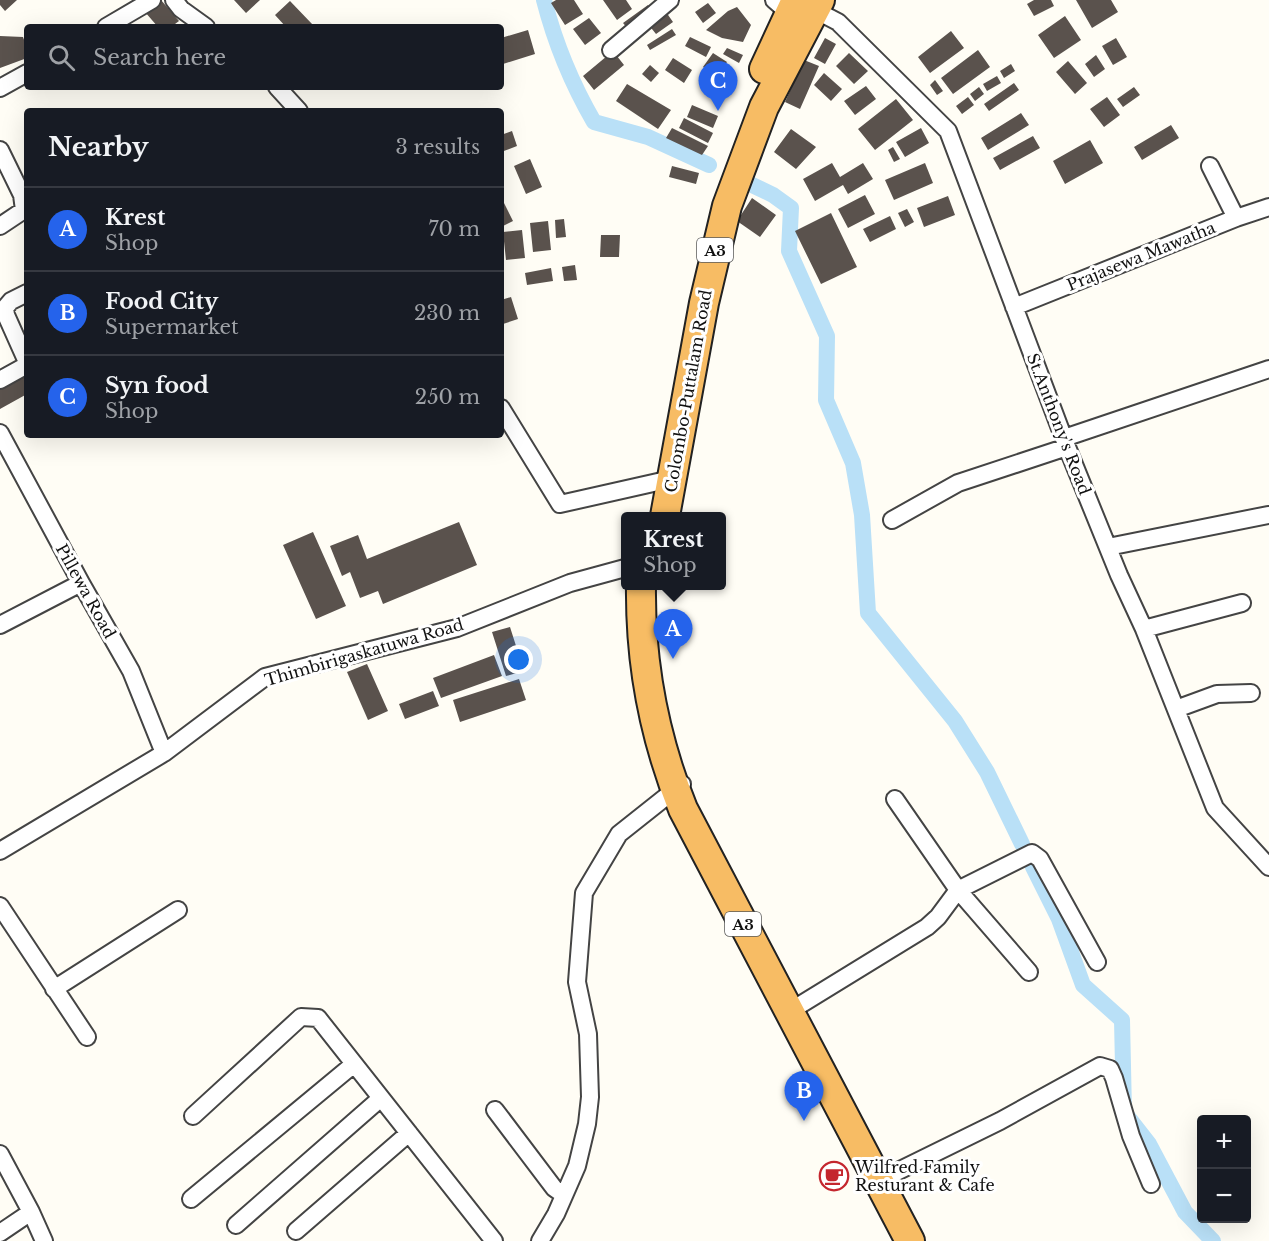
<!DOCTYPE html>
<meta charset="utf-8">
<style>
:root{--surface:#171b24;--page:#242831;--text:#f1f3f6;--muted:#9ea1a6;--line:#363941;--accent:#2563eb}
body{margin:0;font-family:"Libre Baskerville",serif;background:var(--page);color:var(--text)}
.controls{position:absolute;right:18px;bottom:18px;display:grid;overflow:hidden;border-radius:6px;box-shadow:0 6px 24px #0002}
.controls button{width:54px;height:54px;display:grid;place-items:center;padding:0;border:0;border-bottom:2px solid var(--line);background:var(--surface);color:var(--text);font:30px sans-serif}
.you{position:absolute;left:519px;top:660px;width:21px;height:21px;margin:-15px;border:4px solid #fff;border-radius:50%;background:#1a73e8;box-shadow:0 0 0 9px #1a73e833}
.badge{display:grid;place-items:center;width:39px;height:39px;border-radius:50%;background:var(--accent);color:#fff;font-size:20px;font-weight:700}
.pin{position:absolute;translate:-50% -50px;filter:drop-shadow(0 2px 3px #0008)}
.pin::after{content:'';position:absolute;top:32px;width:21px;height:18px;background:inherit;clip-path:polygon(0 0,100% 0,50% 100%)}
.popup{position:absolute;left:621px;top:512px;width:105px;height:78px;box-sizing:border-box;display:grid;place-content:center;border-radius:6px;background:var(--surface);filter:drop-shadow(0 2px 4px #0005);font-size:20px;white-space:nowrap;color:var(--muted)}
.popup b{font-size:22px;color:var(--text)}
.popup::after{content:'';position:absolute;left:50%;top:100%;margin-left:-12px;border:12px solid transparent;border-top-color:var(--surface)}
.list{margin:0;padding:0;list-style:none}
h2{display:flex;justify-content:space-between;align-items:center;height:78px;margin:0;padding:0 24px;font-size:26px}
h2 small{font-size:20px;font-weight:400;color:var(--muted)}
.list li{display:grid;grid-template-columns:39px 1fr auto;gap:18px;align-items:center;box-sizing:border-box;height:84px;padding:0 24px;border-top:2px solid var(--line)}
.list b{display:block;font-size:22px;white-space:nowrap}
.list p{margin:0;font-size:20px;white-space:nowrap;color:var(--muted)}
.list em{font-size:20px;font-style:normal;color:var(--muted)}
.icon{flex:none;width:33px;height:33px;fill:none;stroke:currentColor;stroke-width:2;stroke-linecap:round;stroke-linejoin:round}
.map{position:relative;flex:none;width:1269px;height:1241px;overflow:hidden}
.search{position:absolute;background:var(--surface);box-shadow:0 6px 24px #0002;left:24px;top:24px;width:480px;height:66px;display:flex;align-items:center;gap:15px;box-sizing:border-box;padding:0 21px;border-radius:6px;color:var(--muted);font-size:22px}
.panel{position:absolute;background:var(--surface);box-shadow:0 6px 24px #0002;left:24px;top:108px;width:480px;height:330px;border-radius:6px}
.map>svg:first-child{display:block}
</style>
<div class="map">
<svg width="1269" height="1241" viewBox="0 0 1269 1241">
<rect width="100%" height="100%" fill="#fffdf5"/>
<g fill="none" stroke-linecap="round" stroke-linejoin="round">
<path stroke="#b9e0f7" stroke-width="16" d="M544 0C555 43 572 84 594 122L648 137 709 165
M750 184 773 195 791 208 789 251 827 336 826 400 853 463 862 515 868 613 955 721 987 772 1022 844
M1033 867 1059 919 1083 985 1122 1020 1124 1112 1149 1144 1185 1212 1213 1241"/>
</g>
<path fill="#5a524d" d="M0 0H17L5 11 0 5Z
M159 0H161L179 21 171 27H158L145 12Z
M234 0H260L246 13Z
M556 0H574L583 14 565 25 551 3Z
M603 0H626L632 9 617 20Z
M1034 0H1051L1054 6 1034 16 1027 4Z
M1076 0H1111L1118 12 1092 28Z
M290 1 313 25 311 27H286L275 15Z
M708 3 716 13 703 23 695 12Z
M648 5 653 12 629 30 623 23Z
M737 7 751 25 743 42 722 38 706 30 728 11Z
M666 12 673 22 656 34 648 24Z
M1065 16 1081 40 1054 58 1038 35Z
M589 18 601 33 585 45 573 29Z
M672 29 676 35 650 50 647 45Z
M528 30 535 54 503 64 501 38Z
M951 31 964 48 930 73 918 57Z
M0 36 23 37 27 48V58L0 68Z
M690 37 711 47 706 57 685 46Z
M825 38 836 44 825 64 814 58Z
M1116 38 1127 57 1113 65 1102 46Z
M727 48 743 55 739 63 723 54Z
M978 50 990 67 953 94 941 78Z
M613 51 624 65 594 90 583 76Z
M713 53 727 62 717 76 703 67Z
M849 53 868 71 854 84 836 66Z
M1096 55 1105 69 1094 77 1085 64Z
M673 58 692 70 684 83 665 70Z
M804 60 819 66 800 109 785 102Z
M1068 61 1087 83 1075 94 1056 72Z
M1011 64 1015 71 1004 78 1000 71Z
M650 65 659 73 651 82 642 74Z
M824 73 842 89 831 101 814 85Z
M997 76 1001 83 987 91 983 84Z
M935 80 943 91 937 95 930 85Z
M1014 83 1019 90 989 111 984 104Z
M627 84 671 110 658 129 616 101Z
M866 86 876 99 855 115 844 101Z
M979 87 984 94 975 101 970 94Z
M1134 87 1140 95 1123 107 1117 99Z
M968 97 974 105 962 114 956 106Z
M1107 97 1120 115 1104 127 1090 109Z
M896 99 913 120 875 150 858 129Z
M692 105 718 116 713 128 687 117Z
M1021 113 1029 125 988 150 981 138Z
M684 118 713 133 708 143 679 128Z
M1171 125 1179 138 1142 160 1134 147Z
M672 128 708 146 702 155 666 138Z
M921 128 929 143 905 157 896 142Z
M791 129 816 147 796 169 774 152Z
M512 131 517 146 501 152V135Z
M1033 136 1040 148 1000 170 993 158Z
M1090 140 1103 163 1065 184 1053 161Z
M893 147 900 159 894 162 888 150Z
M530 159 542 187 526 194 514 166Z
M832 163 840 177 863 163 873 179 848 194 843 185 815 201 803 179Z
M925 163 933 183 894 200 885 180Z
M672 166 699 173 696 184 669 177Z
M865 195 875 214 848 228 838 209Z
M948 196 955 215 924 227 917 208Z
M501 197 513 221 501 227Z
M752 198 776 215 760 237 737 221Z
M907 209 914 222 905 227 898 213Z
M831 213 857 267 821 284 795 231Z
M890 216 896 229 870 242 863 229Z
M564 219 566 237 556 238 555 220Z
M548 221 551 250 533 252 530 223Z
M522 230 525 258 506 260 503 232Z
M601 235H620L619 257H600Z
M575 265 577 280 564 281 562 267Z
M551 268 553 281 527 285 525 273Z
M511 297 518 319 503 324 501 317V300Z
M27 374V394L0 409V389Z
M459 522 477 565 383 604 378 591 360 598 350 572 342 576 330 546 358 535 367 559Z
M313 532 346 606 316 619 283 545Z
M510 627 524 671 506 676 492 632Z
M494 655 502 676 441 698 433 678Z
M367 664 388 711 368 720 347 672Z
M519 679 526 700 460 722 453 700Z
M433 691 439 706 405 719 399 704Z"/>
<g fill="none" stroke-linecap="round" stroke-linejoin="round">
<g stroke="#444" stroke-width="20">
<path id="minor" d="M174 0 181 9 206 27
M774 0 789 13 815 10 838 22 948 131 1067 447 1119 575 1144 629 1215 808 1269 867
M106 27 152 0
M611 50 670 0
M277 87 299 111
M0 88 27 73
M0 150 22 195 24 210 0 226
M1210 166 1236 218
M27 293 11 301 5 308 6 315 27 362
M1014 307 1236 218 1269 207
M0 380 27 365
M501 408 560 504 671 479
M0 433 81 583 131 671 164 753
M1064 438 1269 369
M892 520 958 483 1067 447
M1108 547 1268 515
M0 625 81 583
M1144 629 1242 603
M1176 709 1217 694 1251 693
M895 799 958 890 1032 853 1040 859 1097 962
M0 851 164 753 265 677 457 628 570 583 625 568
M0 906 87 1037
M54 989 178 910
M800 1005 927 927 938 917 958 890 1029 972
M495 1110 554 1188 564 1195
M193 1116 301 1017 318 1018 494 1241
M0 1154 31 1212 44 1241
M886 1177 1000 1121 1100 1066 1110 1069 1114 1078 1131 1136 1151 1184
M191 1199 354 1064
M236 1225 381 1098
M296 1231 409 1133
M0 1233 31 1212
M540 1241 556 1214 577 1166 587 1124 590 1097 588 1034 577 982 584 893 619 834 682 784"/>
</g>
<g stroke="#222" stroke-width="32">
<path id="trunk" d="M764 69 796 0
M665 516 704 303 727 206 764 107 820 0
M641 586C640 663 654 737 683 809L910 1241"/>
</g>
<use href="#minor" stroke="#fff" stroke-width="16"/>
<use href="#trunk" stroke="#f7bc64" stroke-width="28"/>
</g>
<defs>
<g id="cafe-ring" transform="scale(1.5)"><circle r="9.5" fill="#fff" stroke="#c4262e" stroke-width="1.5"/><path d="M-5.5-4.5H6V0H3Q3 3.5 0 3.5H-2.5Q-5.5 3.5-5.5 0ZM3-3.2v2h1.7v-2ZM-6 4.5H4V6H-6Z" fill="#c4262e"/></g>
</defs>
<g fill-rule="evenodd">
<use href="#cafe-ring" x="834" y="1176"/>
</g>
<g text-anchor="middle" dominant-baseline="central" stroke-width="6" stroke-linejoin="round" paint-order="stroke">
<g fill="#fff" stroke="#585858" stroke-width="1.5">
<rect x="697" y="238" width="36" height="24" rx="4.5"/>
<rect x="725" y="912" width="36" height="24" rx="4.5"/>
</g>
<g font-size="15" font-weight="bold" fill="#111">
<text x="715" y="250">A3</text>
<text x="743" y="924">A3</text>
</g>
<g font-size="16" fill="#111" stroke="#fff">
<text transform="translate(1141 256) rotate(-22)">Prajasewa Mawatha</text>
<text transform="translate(688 391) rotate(-80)">Colombo-Puttalam Road</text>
<text transform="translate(1059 424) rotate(69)">St.Anthony's Road</text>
<text transform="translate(86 591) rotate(61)">Pillewa Road</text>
<text transform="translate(364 652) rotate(-16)">Thimbirigaskatuwa Road</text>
</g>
<g font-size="16" fill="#111" stroke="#fff" text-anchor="start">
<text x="855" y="1167">Wilfred Family<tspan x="855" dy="18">Resturant &amp; Cafe</tspan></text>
</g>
</g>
</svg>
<div class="controls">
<button>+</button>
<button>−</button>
</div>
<div class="you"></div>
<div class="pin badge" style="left:673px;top:659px">A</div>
<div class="popup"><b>Krest</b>Shop</div>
<div class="pin badge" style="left:804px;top:1121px">B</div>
<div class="pin badge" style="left:718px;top:111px">C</div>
<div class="search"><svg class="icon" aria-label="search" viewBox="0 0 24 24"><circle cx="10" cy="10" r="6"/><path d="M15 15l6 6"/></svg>Search here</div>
<section class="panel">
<h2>Nearby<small>3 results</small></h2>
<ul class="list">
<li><span class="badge">A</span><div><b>Krest</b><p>Shop</p></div><em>70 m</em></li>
<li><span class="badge">B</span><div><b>Food City</b><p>Supermarket</p></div><em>230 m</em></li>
<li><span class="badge">C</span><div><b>Syn food</b><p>Shop</p></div><em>250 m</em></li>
</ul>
</section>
</div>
